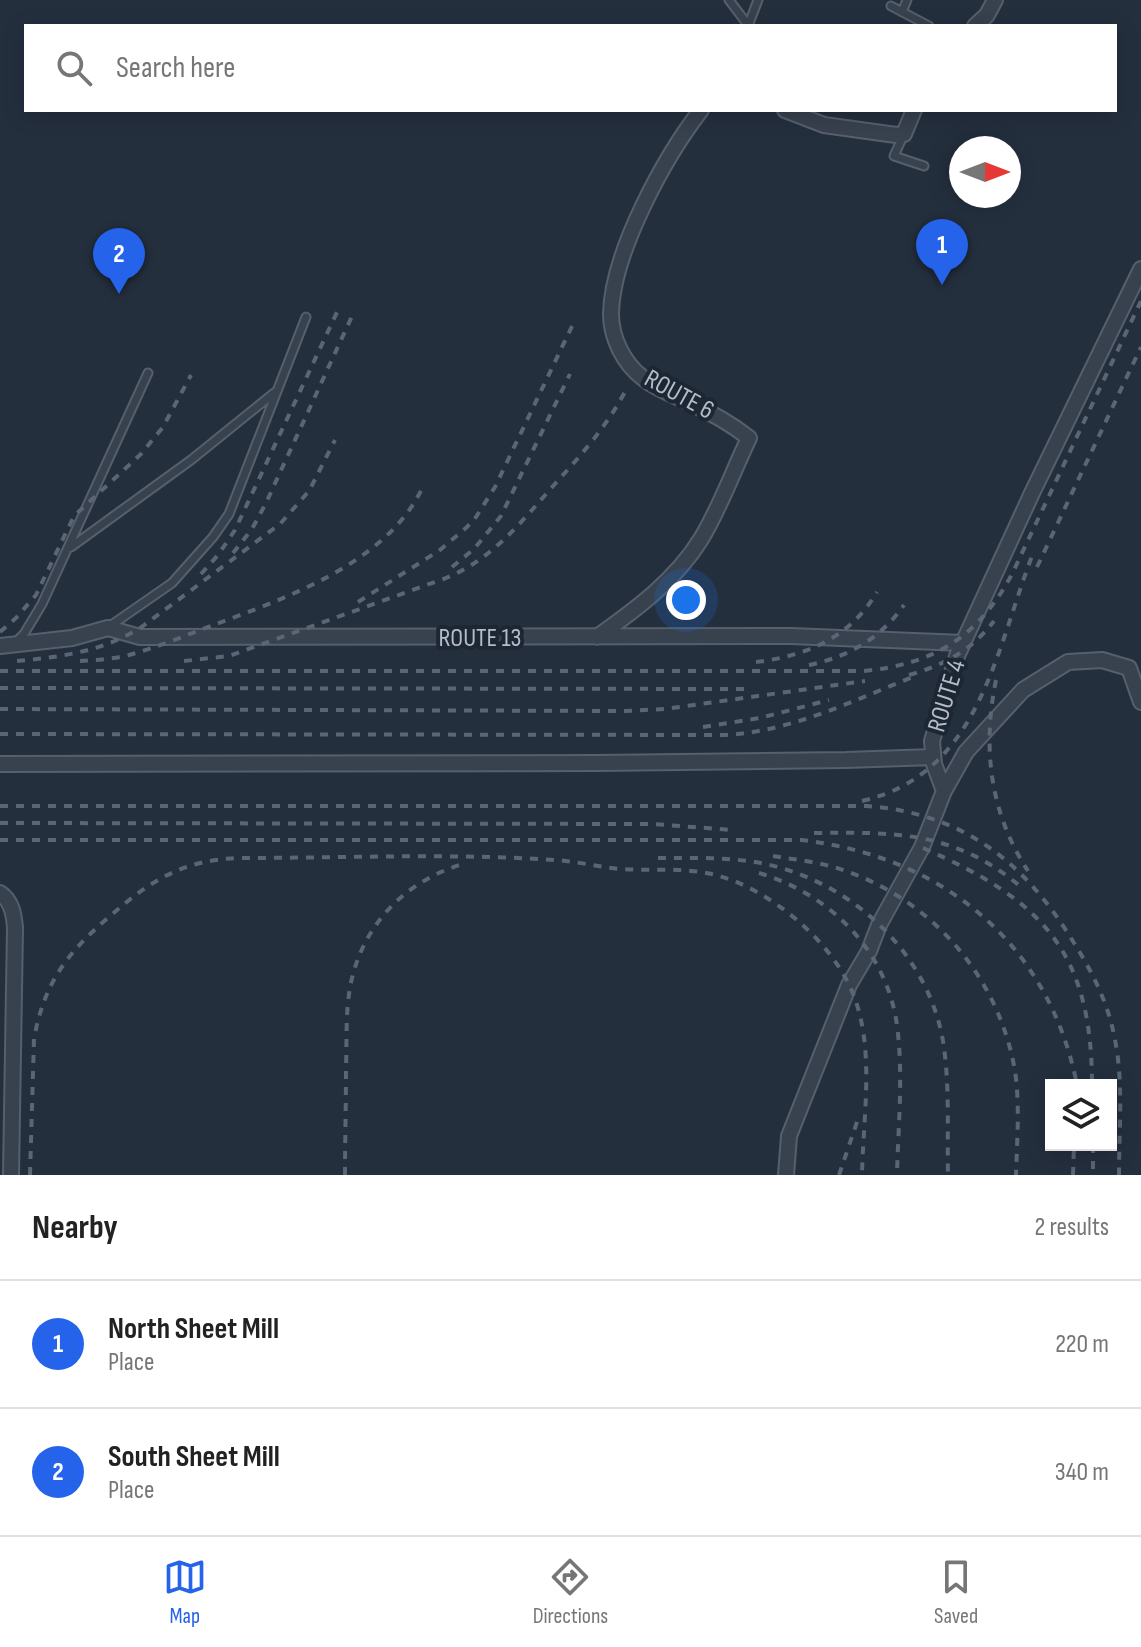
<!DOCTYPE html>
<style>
:root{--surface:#fff;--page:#f6f6f6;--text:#222;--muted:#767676;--line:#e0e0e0;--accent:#2563eb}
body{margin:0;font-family:"Sofia Sans Condensed",sans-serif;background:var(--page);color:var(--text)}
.controls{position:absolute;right:24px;bottom:24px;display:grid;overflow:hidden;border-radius:0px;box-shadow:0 4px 20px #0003}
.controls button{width:72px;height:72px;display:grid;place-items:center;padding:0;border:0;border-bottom:2px solid var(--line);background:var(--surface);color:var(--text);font:40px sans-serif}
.compass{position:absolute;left:949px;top:136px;width:72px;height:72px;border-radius:50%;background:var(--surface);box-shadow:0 4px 20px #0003;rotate:90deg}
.you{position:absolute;left:686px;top:600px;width:28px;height:28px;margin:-20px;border:6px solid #fff;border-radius:50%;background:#1a73e8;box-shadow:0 0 0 12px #1a73e833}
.badge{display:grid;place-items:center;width:52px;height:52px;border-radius:50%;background:var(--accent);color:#fff;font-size:26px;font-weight:700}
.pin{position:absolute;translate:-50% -66px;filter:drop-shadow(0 2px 4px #0008)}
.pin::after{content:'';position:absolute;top:42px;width:28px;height:24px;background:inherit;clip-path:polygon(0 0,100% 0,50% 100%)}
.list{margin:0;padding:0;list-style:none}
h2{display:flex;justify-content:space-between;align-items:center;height:104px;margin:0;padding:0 32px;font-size:34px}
h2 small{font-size:26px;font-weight:400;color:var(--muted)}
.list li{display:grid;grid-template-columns:52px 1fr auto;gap:24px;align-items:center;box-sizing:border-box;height:128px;padding:0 32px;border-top:2px solid var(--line)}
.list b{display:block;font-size:30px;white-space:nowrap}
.list p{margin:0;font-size:26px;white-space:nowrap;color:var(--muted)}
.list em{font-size:26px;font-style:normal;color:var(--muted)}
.icon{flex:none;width:44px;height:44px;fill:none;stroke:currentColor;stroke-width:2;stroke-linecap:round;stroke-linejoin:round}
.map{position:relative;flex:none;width:1141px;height:1175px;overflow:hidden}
.search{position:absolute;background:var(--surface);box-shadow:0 4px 20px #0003;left:24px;right:24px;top:24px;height:88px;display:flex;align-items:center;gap:20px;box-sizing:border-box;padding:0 28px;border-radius:0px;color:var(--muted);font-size:30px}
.sheet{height:360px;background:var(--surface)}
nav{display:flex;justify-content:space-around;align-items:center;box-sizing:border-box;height:112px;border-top:2px solid var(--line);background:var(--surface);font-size:22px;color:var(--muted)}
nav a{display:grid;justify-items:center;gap:4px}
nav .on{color:var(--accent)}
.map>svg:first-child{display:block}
</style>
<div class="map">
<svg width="1141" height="1175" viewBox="0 0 1141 1175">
<rect width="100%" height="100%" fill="#242f3e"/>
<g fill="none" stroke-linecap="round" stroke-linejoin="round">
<g stroke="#565f6c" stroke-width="11">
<path id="service" d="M729 0 748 25
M891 6 929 26
M902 12 907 0
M748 26 758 0
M903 136 894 156 924 166
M71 547 191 460 274 393
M110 626 172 583 213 537 229 514 306 317
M14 644 24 634 42 604 148 373"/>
</g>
<g stroke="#565f6c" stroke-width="18">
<path id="minor" d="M975 26 987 15 995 0
M785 110 824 125 896 135 904 134 914 110
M597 637C635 610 676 580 701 539 720 508 733 471 749 438 729 422 708 411 686 401 671 394 655 388 643 378 624 364 611 338 611 314 612 253 664 158 701 110
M0 646 72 638 108 628 140 637 791 636 963 643
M0 764 598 763 846 760 933 757
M944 791 966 752 1023 690 1068 662 1102 660 1129 668 1141 702
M0 893C12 901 14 915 15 928L11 1175
M786 1175 789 1136 849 985 869 951 879 925 922 847 944 791 934 764 932 741 957 656 1032 493 1141 269"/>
</g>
<use href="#service" stroke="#38414e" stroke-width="7"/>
<use href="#minor" stroke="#38414e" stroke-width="14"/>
<path stroke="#5a6575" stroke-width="4" stroke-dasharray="8 8" stroke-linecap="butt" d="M233 553 252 529 266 503 353 314
M452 567 474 549 501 516 570 374
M1037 567 1141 347
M201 574 218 555 235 530 339 308
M358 602 440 550 467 527 476 517 495 487 575 320
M0 632 16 618 36 595 74 516 141 454 163 427 191 375
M17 661C62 657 105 651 143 626L280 524 309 491 335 440
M80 661C96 660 113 659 129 655 158 647 187 635 216 624 289 597 391 561 424 484
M184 661 229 656 446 578C493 559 521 522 554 485 582 454 609 424 628 386
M756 662C806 656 850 638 877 592
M809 665C848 657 880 639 904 605
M0 671H864C936 664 981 635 1014 570L1141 301
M909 675C944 665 971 651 994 621
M996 680C982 748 990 813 1028 871
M0 688 744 689
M0 709 625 711 665 709 865 681
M703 727 760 718 829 700
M0 734 726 735C794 731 856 699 918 675
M862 801C981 774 996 647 1034 551
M0 806H867C960 813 1021 859 1069 935 1089 966 1107 999 1114 1035 1124 1080 1119 1129 1119 1175
M0 823 653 824 732 830
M814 833C895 832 955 831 1021 887
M0 840H802C943 857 1049 943 1077 1085
M923 848C1042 900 1092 951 1092 1085
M773 856C797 860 822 862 846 871 934 902 999 978 1015 1071 1020 1105 1017 1141 1016 1175
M658 858C690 858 723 857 755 862 846 877 927 949 943 1041 950 1085 947 1130 948 1175
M759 873C833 895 891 955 898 1034 903 1080 898 1129 897 1175
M1093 1145V1175
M30 1175 34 1039C44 983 67 953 109 917 151 880 183 860 239 858 344 858 450 853 554 860 576 861 598 867 620 869 652 871 684 867 716 875 769 889 829 939 851 989 876 1045 863 1116 862 1175
M345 1175C345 1140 346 1105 346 1070 347 1039 345 1007 352 978 366 921 408 880 463 864
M839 1175 858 1119
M1073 1175 1074 1145"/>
</g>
<g text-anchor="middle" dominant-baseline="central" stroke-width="8" stroke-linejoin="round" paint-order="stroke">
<g font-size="26" fill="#b4bcc9" stroke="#1d2633">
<text transform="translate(679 395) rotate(29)">ROUTE 6</text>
<text x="480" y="638">ROUTE 13</text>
<text transform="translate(947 696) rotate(-73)">ROUTE 4</text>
</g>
</g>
</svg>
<div class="controls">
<button><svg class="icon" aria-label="layers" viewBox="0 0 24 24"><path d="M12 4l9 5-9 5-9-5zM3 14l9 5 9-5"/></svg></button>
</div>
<svg class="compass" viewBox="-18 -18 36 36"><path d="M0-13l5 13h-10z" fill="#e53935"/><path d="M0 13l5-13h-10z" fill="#767676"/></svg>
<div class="you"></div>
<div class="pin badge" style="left:942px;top:285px">1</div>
<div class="pin badge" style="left:119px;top:294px">2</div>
<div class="search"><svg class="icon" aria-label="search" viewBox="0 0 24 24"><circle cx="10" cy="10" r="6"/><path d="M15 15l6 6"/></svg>Search here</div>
</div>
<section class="sheet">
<h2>Nearby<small>2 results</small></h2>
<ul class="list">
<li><span class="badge">1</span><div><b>North Sheet Mill</b><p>Place</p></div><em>220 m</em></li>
<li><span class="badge">2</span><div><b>South Sheet Mill</b><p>Place</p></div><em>340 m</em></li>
</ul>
</section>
<nav>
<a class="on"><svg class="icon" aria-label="map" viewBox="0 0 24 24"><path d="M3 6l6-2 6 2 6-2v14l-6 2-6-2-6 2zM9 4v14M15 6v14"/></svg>Map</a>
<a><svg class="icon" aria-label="directions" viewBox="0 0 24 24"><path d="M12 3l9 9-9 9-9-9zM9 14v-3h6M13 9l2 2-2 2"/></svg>Directions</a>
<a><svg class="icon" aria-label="saved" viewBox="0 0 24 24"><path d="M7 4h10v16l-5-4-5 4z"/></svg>Saved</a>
</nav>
